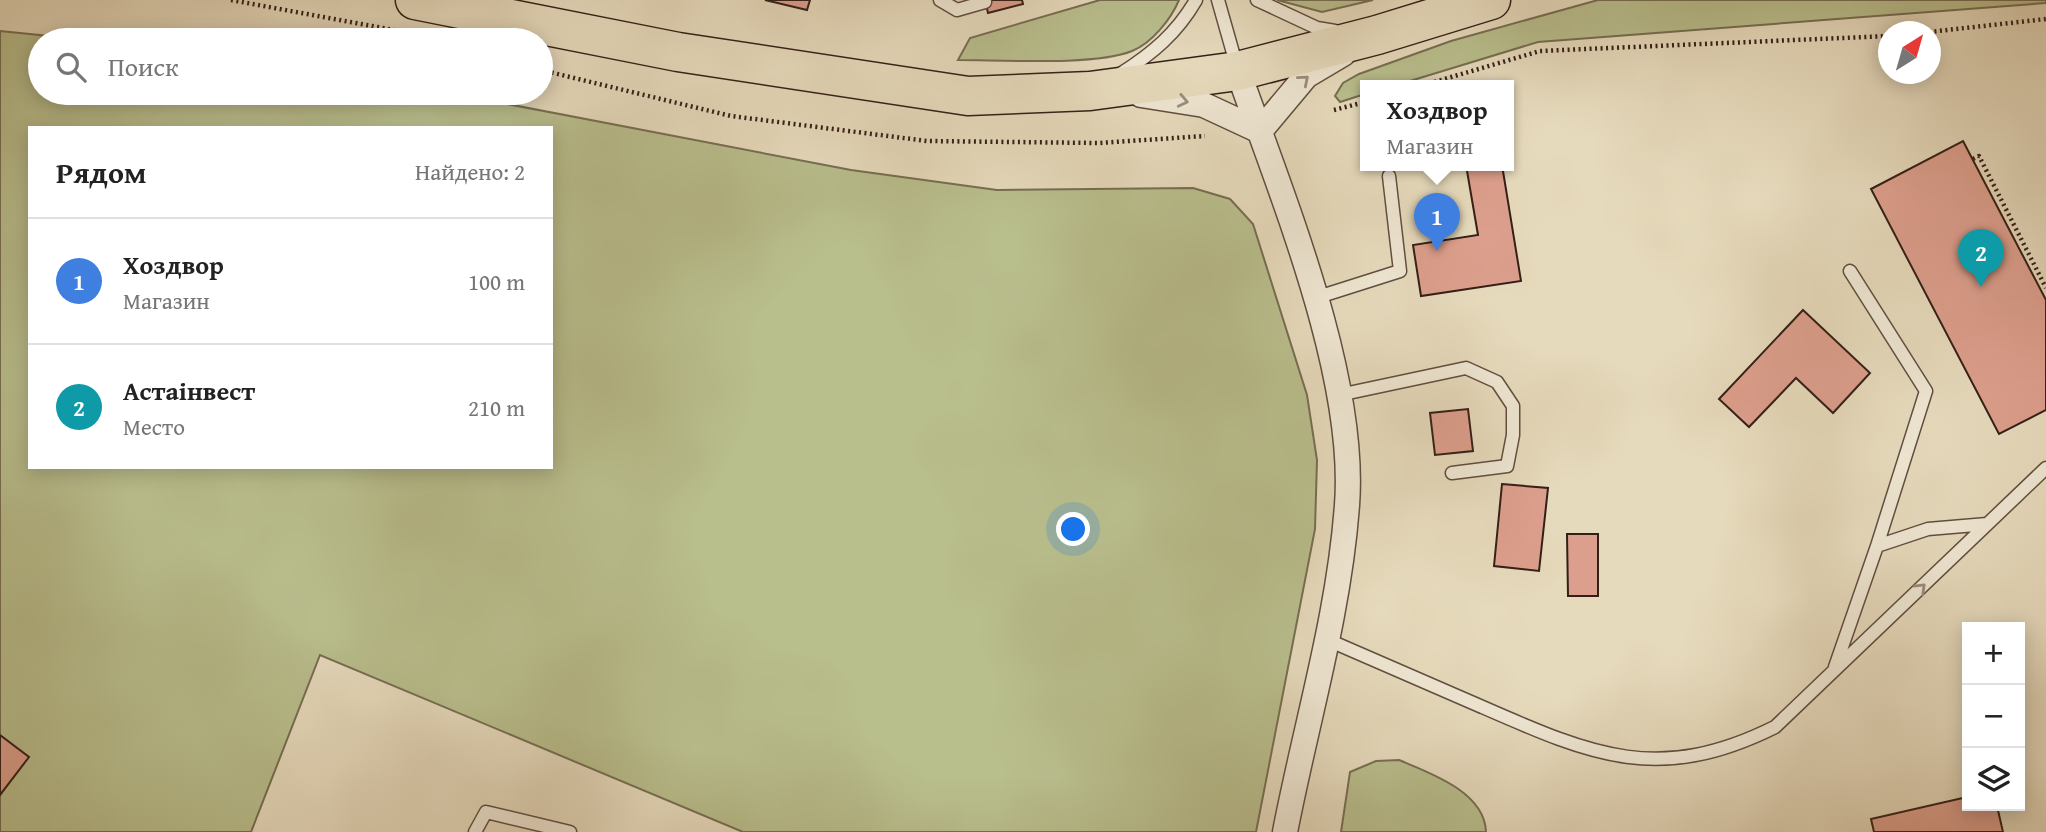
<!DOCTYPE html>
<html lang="ru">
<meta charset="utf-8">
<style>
:root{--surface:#fff;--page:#f6f6f6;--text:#222;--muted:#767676;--line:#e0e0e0;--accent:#b45309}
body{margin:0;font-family:"Gentium Book Plus",serif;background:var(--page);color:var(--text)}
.controls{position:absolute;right:21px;bottom:21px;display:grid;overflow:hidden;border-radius:0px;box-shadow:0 4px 18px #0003}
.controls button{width:63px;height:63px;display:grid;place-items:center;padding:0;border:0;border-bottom:2px solid var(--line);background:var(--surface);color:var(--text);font:35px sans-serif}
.compass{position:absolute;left:1878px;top:21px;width:63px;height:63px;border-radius:50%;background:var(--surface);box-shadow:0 4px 18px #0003;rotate:37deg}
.you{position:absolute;left:1074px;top:530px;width:24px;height:24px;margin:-18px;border:5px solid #fff;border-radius:50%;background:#1a73e8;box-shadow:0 0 0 10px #1a73e833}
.badge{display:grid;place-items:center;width:46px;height:46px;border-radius:50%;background:var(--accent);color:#fff;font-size:23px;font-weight:700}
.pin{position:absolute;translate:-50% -58px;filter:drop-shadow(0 2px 4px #0008)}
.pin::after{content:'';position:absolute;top:37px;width:24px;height:21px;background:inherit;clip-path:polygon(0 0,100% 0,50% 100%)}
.popup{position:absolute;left:1360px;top:80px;width:154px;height:91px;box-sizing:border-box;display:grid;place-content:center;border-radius:0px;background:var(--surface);filter:drop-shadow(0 2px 5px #0005);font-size:23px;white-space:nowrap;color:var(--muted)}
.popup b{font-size:26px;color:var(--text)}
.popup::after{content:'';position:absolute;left:50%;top:100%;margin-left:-14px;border:14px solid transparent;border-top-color:var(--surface)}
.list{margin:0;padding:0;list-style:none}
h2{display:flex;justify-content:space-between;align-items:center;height:91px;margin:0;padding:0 28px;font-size:30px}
h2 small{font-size:23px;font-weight:400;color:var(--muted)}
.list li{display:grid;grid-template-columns:46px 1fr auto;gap:21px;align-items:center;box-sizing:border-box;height:126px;padding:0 28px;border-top:2px solid var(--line)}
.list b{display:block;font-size:26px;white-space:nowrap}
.list p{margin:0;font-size:23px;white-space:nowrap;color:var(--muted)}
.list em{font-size:23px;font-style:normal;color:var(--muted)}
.icon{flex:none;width:38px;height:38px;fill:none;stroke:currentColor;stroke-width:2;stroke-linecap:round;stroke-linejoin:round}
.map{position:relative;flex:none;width:2046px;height:832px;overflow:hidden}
.search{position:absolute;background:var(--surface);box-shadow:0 4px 18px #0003;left:28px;top:28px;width:525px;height:77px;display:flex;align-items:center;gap:18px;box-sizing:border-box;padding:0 24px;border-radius:38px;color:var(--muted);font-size:26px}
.panel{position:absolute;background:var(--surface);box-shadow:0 4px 18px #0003;left:28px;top:126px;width:525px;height:343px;border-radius:0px}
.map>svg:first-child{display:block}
</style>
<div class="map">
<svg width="2046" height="832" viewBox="0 0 2046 832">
<rect width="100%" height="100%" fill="#e6dabc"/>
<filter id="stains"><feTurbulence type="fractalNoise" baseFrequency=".00286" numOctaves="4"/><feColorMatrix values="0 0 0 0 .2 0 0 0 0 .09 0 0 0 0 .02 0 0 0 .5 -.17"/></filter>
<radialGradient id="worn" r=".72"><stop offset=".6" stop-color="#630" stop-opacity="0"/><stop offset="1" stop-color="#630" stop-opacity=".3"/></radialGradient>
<path fill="#b9be8d" stroke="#766e52" stroke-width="2" fill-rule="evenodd" d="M1100 0H1179C1171 19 1152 43 1132 51 1096 66 1001 60 958 60L970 38Z
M1277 0H1373L1322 12Z
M1598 0H2046V3L1538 42 1397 85H1365V94L1340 102 1335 96 1343 83 1359 74 1451 41Z
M0 31 89 40H40V93H450L851 170 997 190 1193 188 1230 199 1253 224 1307 395 1317 460 1315 529 1256 832H743L320 655 251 832H0ZM30 128H551V467H30Z
M1399 760C1430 773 1485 792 1486 832H1341L1350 772 1376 761Z"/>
<path fill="#dd9f8d" stroke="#341f17" stroke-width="2" d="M765 0H810L807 10Z
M985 0H1022L1023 4 988 13Z
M1963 141 2046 300V410L1999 434 1871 189Z
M1466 165H1502L1521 281 1421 296 1413 245 1478 235Z
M1803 310 1870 373 1833 413 1796 378 1749 427 1719 399Z
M1468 409 1473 451 1435 455 1430 413Z
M1502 484 1548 488 1539 571 1494 566Z
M1567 534H1598V596H1568Z
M0 735 29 757 0 795Z
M1967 797V806H1997L2003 832H1874L1871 819Z"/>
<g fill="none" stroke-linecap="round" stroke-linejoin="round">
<g stroke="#604e40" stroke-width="15">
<path id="lane" d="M940 0 957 10 985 2
M1218 0 1237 67
M1257 0 1317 28 1335 31
M1120 74C1152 54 1177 33 1196 0
M1850 271 1926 391 1877 546
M1315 298 1400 271 1389 176
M1339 395 1466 368 1497 382 1513 406V435L1507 466 1452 473
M1328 640C1379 662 1430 684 1480 706 1592 755 1658 785 1775 727L2046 468
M1835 667 1877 546 1928 529 1987 524
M475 832 486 812 570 832"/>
</g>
<g stroke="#604e40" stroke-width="27">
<path id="street" d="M1238 71C1281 194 1357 375 1347 505 1339 616 1306 723 1285 832
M1141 95 1204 105 1260 131
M1260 131 1306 76 1343 54"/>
</g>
<g stroke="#341f17" stroke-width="41">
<path id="highway" d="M415 0 678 52 968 96 1090 91 1238 71 1377 35 1491 0"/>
</g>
<path stroke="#341f17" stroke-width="4.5" stroke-dasharray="2 3.5" stroke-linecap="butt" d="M231 0 399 31
M1929 32 2046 19
M541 70 731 116 927 141 1099 143 1205 136
M1424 85 1540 51 1888 36
M1334 110 1365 102
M1973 159 1979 156 2046 288"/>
<use href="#lane" stroke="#efe7d3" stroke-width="12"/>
<use href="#street" stroke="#efe7d3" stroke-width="24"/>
<use href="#highway" stroke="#e6dabc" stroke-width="38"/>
</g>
<defs><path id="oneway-chevron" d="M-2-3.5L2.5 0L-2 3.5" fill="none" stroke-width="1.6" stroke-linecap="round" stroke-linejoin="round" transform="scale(1.75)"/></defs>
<g stroke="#9b8d7e">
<use href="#oneway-chevron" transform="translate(1304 80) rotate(-41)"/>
<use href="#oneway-chevron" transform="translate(1183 101) rotate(12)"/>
<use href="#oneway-chevron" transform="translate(1921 588) rotate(-44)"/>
</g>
<rect width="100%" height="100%" filter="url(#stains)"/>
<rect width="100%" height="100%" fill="url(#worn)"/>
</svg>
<div class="controls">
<button>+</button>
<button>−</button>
<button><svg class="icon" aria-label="layers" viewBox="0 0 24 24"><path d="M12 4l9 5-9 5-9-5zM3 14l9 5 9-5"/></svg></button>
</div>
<svg class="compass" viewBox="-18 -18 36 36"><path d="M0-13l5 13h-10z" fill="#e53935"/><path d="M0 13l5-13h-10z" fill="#767676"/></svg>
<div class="you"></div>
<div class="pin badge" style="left:1437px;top:251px;background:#3f7fe0">1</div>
<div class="popup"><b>Хоздвор</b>Магазин</div>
<div class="pin badge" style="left:1981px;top:287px;background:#0f9aa8">2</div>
<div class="search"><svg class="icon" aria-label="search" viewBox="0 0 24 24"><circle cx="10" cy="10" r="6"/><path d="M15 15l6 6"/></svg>Поиск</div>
<section class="panel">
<h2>Рядом<small>Найдено: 2</small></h2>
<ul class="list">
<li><span class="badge" style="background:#3f7fe0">1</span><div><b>Хоздвор</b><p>Магазин</p></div><em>100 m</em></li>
<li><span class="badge" style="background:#0f9aa8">2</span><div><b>Астаінвест</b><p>Место</p></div><em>210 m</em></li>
</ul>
</section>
</div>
